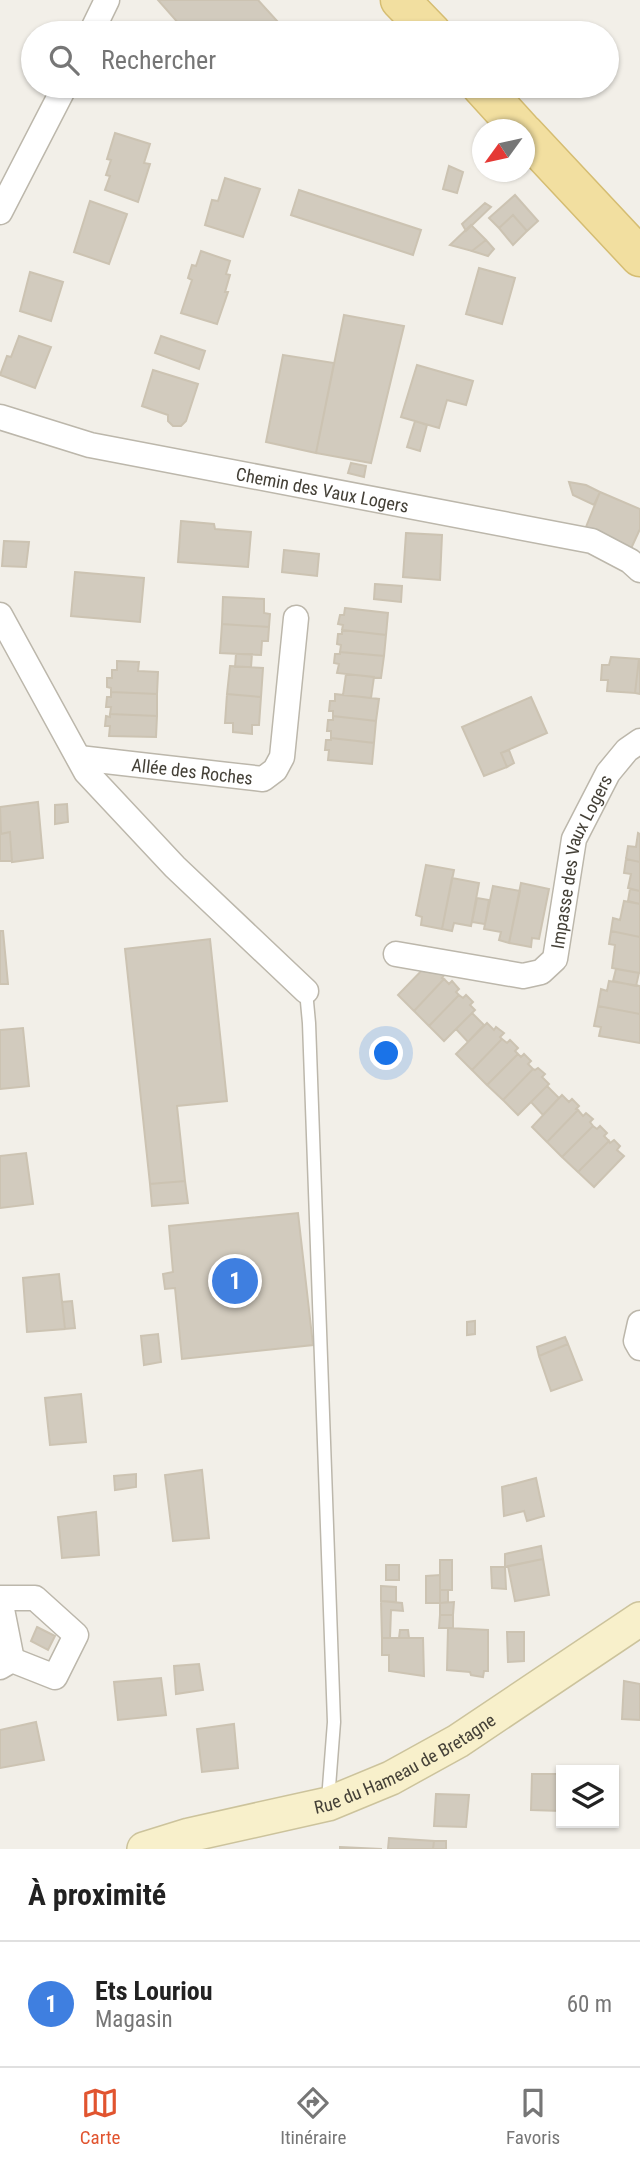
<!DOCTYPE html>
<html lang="fr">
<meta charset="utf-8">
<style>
:root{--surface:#fff;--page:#f6f6f6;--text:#222;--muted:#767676;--line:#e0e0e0;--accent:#e1542f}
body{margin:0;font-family:"Roboto Condensed",sans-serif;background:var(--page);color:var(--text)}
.controls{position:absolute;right:21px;bottom:21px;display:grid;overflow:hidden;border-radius:0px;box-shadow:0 2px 5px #0004}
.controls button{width:63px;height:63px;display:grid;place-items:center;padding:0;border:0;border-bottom:2px solid var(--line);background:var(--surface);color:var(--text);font:35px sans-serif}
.compass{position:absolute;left:472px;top:119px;width:63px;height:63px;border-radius:50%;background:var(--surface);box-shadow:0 2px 5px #0004;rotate:237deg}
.you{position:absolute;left:387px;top:1054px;width:24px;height:24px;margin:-18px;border:5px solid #fff;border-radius:50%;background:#1a73e8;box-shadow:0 0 0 10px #1a73e833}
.badge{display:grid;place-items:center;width:46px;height:46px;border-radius:50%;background:var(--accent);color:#fff;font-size:23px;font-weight:700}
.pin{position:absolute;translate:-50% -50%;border:4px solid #fff;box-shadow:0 2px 7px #0006}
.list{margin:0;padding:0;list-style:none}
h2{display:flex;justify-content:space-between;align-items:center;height:91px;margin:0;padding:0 28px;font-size:30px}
h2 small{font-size:23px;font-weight:400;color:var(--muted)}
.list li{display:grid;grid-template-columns:46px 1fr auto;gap:21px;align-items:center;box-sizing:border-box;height:126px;padding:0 28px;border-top:2px solid var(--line)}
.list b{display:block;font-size:26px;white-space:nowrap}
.list p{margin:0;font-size:23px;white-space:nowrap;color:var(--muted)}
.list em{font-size:23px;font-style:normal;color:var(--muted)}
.icon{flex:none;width:38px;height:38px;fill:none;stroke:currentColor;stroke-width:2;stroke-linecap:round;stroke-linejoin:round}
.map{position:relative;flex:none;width:640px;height:1849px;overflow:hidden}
.search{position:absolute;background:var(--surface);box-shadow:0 2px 5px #0004;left:21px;right:21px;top:21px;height:77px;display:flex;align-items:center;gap:18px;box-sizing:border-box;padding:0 24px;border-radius:38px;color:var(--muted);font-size:26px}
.sheet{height:217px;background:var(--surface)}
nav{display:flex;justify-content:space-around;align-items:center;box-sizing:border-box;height:98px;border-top:2px solid var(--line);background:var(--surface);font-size:19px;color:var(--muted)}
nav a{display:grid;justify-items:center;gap:4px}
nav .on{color:var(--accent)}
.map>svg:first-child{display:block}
</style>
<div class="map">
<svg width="640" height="1849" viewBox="0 0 640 1849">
<rect width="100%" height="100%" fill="#f2efe8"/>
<path fill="#d2cbbe" stroke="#ccc3b2" stroke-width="2" d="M158 0H258L288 33H187Z
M115 133 150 144 144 163 150 164 138 202 105 190 110 176 106 175 111 160 107 159Z
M449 166 463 172 457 193 443 189Z
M225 178 260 189 243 237 205 225 212 200 218 201Z
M299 190 421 230 413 255 291 215Z
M515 195 538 221 527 231 513 215 499 228 489 218Z
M90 201 127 214 109 264 74 252Z
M485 203 491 207 466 231 462 224Z
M513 215 527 231 513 245 499 228Z
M471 225 486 240 472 251 450 245Z
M486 240 494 249 488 256 472 251Z
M201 251 230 261 226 274 230 275 225 292H228L217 324 181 313 192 280 188 278 192 265 196 266Z
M479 268 515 278 502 324 466 314Z
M30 272 63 282 51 321 20 311Z
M344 315 404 326 371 463 316 453Z
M19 336 51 347 35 388 0 375 7 356 11 357Z
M161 336 205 351 199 369 155 353Z
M283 355 334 363 316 453 266 442Z
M417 365 473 381 466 405 447 400 439 428 401 417Z
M153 370 198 384 186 421 181 426H173L168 421V415L142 406Z
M415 421 427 425 420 451 407 447Z
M351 463 366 466 364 477 348 473Z
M569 482 586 485 600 492 594 505 573 495Z
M600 492 640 509V529L629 553 584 532Z
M181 521 214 524 215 529 251 532 248 567 178 562Z
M406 533 442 535 440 580 403 577Z
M4 541 29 542 26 567 2 566Z
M284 550 319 554 317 576 282 572Z
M75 572 144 578 140 622 71 616Z
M375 584 402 586 401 602 374 599Z
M223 597 264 599V613L270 614 269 627 222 624Z
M345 608 388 613 386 635 342 630 343 625 338 624 340 615H344Z
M222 624 269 627 268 641H262L261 655 220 653Z
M342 630 386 635 384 656 340 652 341 645 337 644 338 634H342Z
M340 652 384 656 381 678 337 673 339 664 334 663 335 654H340Z
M236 654H252L251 667H235Z
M611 657 639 659 635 693 607 691 608 680H601L602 665H609Z
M639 659H640V694L635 693Z
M117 661 139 662 138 671 158 672 157 694 111 692V688L107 687V678H112V670H117Z
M230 666 263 668 261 697 227 694Z
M346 674 374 677 371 698 343 695Z
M111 692 157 694V716L110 714 111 707H106L107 697H111Z
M227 694 261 697 259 725H252V734L233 732V723H225Z
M335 694 379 699 376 721 333 716V711H329L330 701H335Z
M531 697 547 733 501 753 507 767 484 776 462 727Z
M110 714 157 716 156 737 109 736 110 726H105L106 716 110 717Z
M333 716 376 721 374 743 331 738V731H327L328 720H333Z
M331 738 374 743 372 764 328 760 329 750H325L326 740H331Z
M509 750 514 763 507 767 501 753Z
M38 802 43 858 12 862 10 832 1 834 0 807Z
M67 804 68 822 55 824V805Z
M10 832 12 861H0V834Z
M638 833 640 834V862L626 859 628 846 636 847Z
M626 859 640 862V891L628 888 631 874 624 873Z
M426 865 454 870 442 929 421 925 422 917 416 915Z
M452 878 479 883 471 926 454 923 452 931 442 929Z
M521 883 549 889 539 939 532 938 531 947 509 943Z
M493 886 520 891 509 943 499 940 501 932 484 929Z
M630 889 640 891V904L628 901Z
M477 898 489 900 485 924 472 922Z
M624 901 640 904V937L611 931 613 918 620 920Z
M0 931H3L8 984H0Z
M611 931 640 937V973L612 968 615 945 609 944Z
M210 939 227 1101 177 1106 185 1181 150 1184 125 949Z
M428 964 445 974 442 978 444 979 414 1011 398 995Z
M616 969 639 973 636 986 613 981Z
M444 979 449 984 452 981 459 989 456 992 459 995 429 1026 414 1011Z
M609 981 640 986V1014L598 1006 601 989 607 991Z
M459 995 463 998 466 995 473 1002 470 1005 475 1010 444 1041 429 1026Z
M598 1006 640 1014V1043L599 1036 601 1027 594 1026Z
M472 1013 484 1025 468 1042 456 1029Z
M487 1023 494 1030 496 1027 504 1033 500 1037 502 1039 472 1070 456 1054Z
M23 1028 29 1086 0 1089V1030Z
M502 1039 507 1043 510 1040 518 1048 515 1051 518 1054 487 1085 472 1070Z
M518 1054 521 1057 524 1054 531 1061 528 1064 533 1069 503 1100 487 1085Z
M538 1068 545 1074 542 1077 549 1084 518 1115 503 1100 533 1069 535 1070Z
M547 1086 559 1098 543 1115 531 1102Z
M562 1095 569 1102 572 1099 579 1106 576 1109 578 1110 547 1142 532 1127Z
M578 1110 583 1116 586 1113 593 1119 590 1122 593 1126 562 1157 547 1142Z
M593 1126 597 1129 600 1126 607 1133 604 1136 609 1141 578 1172 562 1157Z
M614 1140 620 1146 617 1150 624 1156 594 1187 578 1172 609 1141 610 1143Z
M26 1153 33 1204 0 1208V1156Z
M185 1181 188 1203 152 1206 150 1184Z
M298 1213 313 1345 182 1359 175 1288 165 1289 163 1274 173 1272 169 1226Z
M59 1274 65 1329 27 1332 23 1278Z
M72 1301 75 1328 65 1329 62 1302Z
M475 1321V1334L467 1335V1322Z
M158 1334 161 1362 144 1365 141 1336Z
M565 1337 568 1344 539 1356 537 1347Z
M568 1344 582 1380 551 1391 539 1356Z
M81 1394 86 1442 50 1445 45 1398Z
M202 1470 209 1538 173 1541 165 1475Z
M136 1474V1487L115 1490 114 1476Z
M536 1478 544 1516 527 1521 524 1511 504 1516 502 1487Z
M96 1512 99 1555 62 1558 58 1517Z
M541 1546 543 1559 505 1567V1554Z
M543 1559 549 1595 515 1601 508 1566Z
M440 1560H452V1590H440Z
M386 1565H399V1580H386Z
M491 1567H505L506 1589 492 1588Z
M440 1575V1603H426V1576Z
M381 1586 396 1587V1602L381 1601Z
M440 1590H448V1602L440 1603Z
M381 1601 402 1603 403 1611 391 1610 390 1638H382Z
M454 1602 453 1615H440V1603Z
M440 1615H453V1628H439Z
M37 1627 55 1636 48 1650 31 1641Z
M448 1628 488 1630V1671H484L483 1677 471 1675 470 1672 447 1670Z
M400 1630H408L409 1638H399Z
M507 1632H524V1661L508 1662Z
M382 1638H423L424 1676 389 1671V1655H382Z
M199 1664 203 1690 176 1694 174 1666Z
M161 1678 166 1715 118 1720 114 1682Z
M624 1681 640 1684V1720L622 1719Z
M36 1722 44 1760 0 1768V1730Z
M234 1724 238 1768 202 1772 197 1729Z
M576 1769 561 1770V1811L531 1810 532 1774H558L559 1770Z
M436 1794 469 1795 466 1827 434 1826Z
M389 1838 434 1841 433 1849H388Z
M434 1841H446V1849H433Z
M340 1847 382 1849H340Z"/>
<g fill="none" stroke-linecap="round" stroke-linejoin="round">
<g stroke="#bcb7ab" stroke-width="15">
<path id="service" d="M306 991 309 1023 334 1722 328 1800"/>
</g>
<g stroke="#bcb7ab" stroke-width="27">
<g id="minor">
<path d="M91 33 107 0"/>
<path d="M0 212 65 86"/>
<path id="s1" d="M0 417 90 445 592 541 630 561 640 570"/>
<path d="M0 615 86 772 175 867 306 991"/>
<path id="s2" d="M79 758 263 779 275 770 282 757 296 618"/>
<path id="s3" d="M396 954 523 976 541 972 555 959 574 839 608 773 627 750 640 741"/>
<path d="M640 1323 636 1341 640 1348"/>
<path d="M0 1598H35L76 1635 55 1677 12 1660 0 1667"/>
<path d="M0 1599 12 1660"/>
</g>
</g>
<g stroke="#ccc39c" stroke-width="36">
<g id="secondary">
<path id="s4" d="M144 1849 189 1835 328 1804 391 1778 458 1741 640 1619"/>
</g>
</g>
<g stroke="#d5bd72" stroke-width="41">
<path id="primary" d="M400 0 432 33
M481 86 521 130
M524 133 640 257"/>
</g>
<use href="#service" stroke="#fff" stroke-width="12"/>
<use href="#minor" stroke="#fff" stroke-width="24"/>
<use href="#secondary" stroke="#f8f0cb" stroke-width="33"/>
<use href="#primary" stroke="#f2dfa0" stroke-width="38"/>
</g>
<g text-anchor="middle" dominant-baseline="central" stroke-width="6" stroke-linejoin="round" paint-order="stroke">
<g font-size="18" fill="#444037" stroke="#fff">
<text stroke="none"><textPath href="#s1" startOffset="331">Chemin des Vaux Logers</textPath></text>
<text stroke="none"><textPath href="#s2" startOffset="114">Allée des Roches</textPath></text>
<text stroke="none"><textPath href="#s3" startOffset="268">Impasse des Vaux Logers</textPath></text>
<text stroke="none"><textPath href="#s4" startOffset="276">Rue du Hameau de Bretagne</textPath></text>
</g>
</g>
</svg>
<div class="controls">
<button><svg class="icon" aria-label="layers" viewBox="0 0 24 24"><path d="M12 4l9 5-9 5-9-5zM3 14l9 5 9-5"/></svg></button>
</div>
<svg class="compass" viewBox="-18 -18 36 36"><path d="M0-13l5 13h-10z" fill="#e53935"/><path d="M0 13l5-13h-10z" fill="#767676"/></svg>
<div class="you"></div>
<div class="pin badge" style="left:235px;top:1281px;background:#3f7fe0">1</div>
<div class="search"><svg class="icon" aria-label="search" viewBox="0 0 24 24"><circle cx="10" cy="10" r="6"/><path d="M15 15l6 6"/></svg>Rechercher</div>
</div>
<section class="sheet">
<h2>À proximité<small></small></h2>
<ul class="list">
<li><span class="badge" style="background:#3f7fe0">1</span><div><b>Ets Louriou</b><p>Magasin</p></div><em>60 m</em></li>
</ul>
</section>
<nav>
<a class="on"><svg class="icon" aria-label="map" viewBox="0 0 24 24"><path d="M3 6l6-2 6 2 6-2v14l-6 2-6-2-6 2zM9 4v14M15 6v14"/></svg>Carte</a>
<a><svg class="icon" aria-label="directions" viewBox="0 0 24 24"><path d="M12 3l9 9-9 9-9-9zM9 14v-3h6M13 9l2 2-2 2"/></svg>Itinéraire</a>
<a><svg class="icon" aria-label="saved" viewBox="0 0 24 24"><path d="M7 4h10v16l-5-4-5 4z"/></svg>Favoris</a>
</nav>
